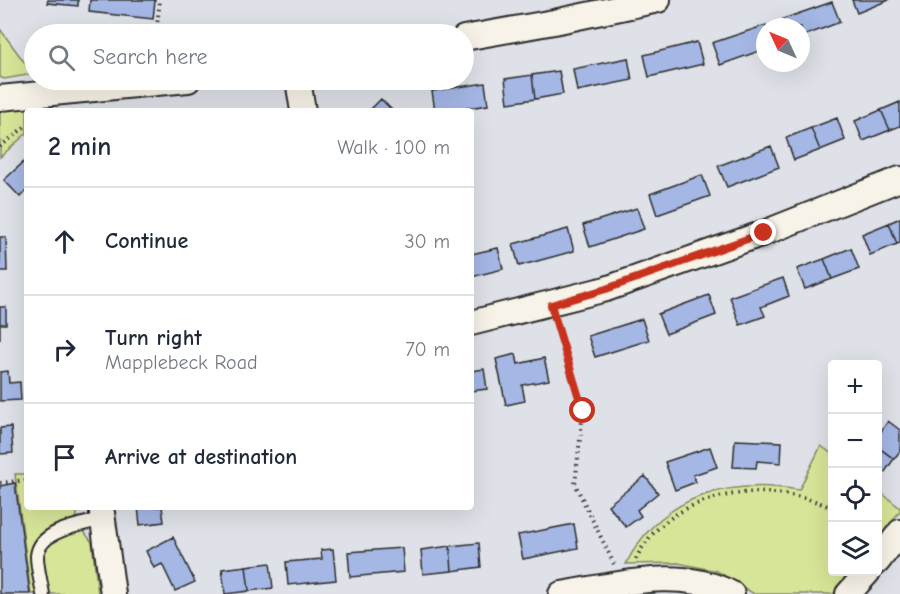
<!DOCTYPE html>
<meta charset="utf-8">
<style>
:root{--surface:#fff;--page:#f6f6f7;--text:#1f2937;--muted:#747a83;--line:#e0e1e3}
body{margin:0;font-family:"Comic Neue",sans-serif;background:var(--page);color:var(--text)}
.controls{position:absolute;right:18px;bottom:18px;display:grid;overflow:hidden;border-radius:6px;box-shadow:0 6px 24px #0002}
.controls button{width:54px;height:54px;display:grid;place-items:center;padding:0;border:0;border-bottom:2px solid var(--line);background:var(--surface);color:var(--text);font:30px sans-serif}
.compass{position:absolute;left:756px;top:18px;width:54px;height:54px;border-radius:50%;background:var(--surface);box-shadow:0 6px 24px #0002;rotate:314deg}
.stop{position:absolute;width:18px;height:18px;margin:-14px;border:4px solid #c8321e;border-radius:50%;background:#fff}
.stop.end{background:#c8321e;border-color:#fff;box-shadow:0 2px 6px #0008}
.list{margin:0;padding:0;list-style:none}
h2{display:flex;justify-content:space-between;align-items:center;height:78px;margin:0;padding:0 24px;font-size:26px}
h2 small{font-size:20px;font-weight:400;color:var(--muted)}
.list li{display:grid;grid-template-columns:39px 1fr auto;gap:18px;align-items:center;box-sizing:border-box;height:108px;padding:0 24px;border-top:2px solid var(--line)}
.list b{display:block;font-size:22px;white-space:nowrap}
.list p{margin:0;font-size:20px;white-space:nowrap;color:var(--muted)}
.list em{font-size:20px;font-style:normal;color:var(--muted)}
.icon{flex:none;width:33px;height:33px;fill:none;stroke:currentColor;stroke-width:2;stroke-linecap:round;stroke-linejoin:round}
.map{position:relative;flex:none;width:900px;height:594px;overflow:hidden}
.search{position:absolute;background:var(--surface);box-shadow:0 6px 24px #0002;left:24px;top:24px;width:450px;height:66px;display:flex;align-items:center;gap:15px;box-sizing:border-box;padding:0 21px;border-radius:33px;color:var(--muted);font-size:22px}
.panel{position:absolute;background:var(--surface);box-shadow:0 6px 24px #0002;left:24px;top:108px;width:450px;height:402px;border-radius:6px}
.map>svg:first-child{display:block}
</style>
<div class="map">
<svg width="900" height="594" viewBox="0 0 900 594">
<rect width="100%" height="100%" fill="#dee1e7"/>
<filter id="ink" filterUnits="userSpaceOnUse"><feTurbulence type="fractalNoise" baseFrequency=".0167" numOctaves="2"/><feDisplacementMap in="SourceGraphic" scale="12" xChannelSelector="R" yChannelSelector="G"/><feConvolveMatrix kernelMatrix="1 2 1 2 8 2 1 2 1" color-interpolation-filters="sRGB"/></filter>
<g filter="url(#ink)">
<path fill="#d7e598" stroke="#818862" stroke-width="1.5" d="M0 29 33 74 4 79 0 77Z
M40 101 38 111H27V133L0 157V108Z
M821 446 832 454V572H855L833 594H754L717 571 678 563 626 564C660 496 727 478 799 490Z
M15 474H27V507H78L76 521 92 542 98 594H31Z
M878 490 900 508V511L878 540Z"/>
<path fill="#a4b7e5" stroke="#2b2b2b" stroke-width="1.5" d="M48 0H78V6L47 3Z
M90 0H155L153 19 89 12Z
M852 0H889L857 13Z
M832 2 840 22 801 37V27H786L783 19Z
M766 25 765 49 720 65 712 43Z
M697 42 703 64 649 77 644 55Z
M628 58 632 80 577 91 573 69Z
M559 71 563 94 535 99 532 75Z
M532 75 535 99 508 103 505 79Z
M485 83 488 105 461 109V111H435L432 91Z
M381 99 393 111H369Z
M900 102V126L890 130 881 110Z
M881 110 890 130 863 141 855 121Z
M837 118 845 140 820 150 811 128Z
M811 128 820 150 794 160 786 138Z
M771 146 779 167 727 187 718 166Z
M27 159V190L20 197 4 180Z
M702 175 710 196 657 215 650 194Z
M637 208 644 229 590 247 583 225Z
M900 218V243L897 244 889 223Z
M889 223 897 244 870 255 862 234Z
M568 229 574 251 519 266 513 244Z
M0 237H6L7 271H0Z
M498 248 503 269 471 277V254Z
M851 248 859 269 832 279 824 259Z
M824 259 832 279 805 289 797 269Z
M783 278 789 296 761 307 765 316 740 325 730 297Z
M709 295 716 315 666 334 658 314Z
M0 307H6V324H0V340Z
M642 319 649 340 595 357 588 336Z
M516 354 518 364 544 358 549 380 522 385 525 401 506 405 496 359Z
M484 369 487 389 471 391V371Z
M8 371 9 383 20 382 21 400 0 401V372Z
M888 421 900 430V451L894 459 878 447V436Z
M11 427 13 453 0 454V428Z
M735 440 782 442 781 463 757 461 756 468 733 467Z
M710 447 717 467 693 475 696 482 675 490 665 462Z
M878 447 894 459 879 480H878Z
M645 476 658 493 637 510 641 516 626 527 608 505Z
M15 483 30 594H0V486Z
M138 507H162L164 522 140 525Z
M574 524 578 548 523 559 518 535Z
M173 537 195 582 175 591 162 564 154 568 146 551Z
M479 543 481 567 452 571 450 546Z
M450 546 452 571 423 574 421 550Z
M402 548 404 572 350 577 348 552Z
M333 549 336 580 288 585 286 562 322 559 321 550Z
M270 563 273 588 249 591 246 566Z
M246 566 249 591 225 594 222 569Z"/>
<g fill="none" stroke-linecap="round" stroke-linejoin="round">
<g stroke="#2b2b2b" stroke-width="16">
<path id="lane" d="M43 594C41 582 37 568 37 556 39 529 83 525 103 519"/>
</g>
<g stroke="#2b2b2b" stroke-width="28">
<path id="street" d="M464 38 554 22 658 0
M298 80 303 111
M0 98 188 80
M471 323 606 289 764 233 900 179
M102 513 113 594
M878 561 900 532
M561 594C616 585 680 566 732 594
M848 594 868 572"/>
</g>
<path stroke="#2b2b2b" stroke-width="4" stroke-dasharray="1.5 4.5" stroke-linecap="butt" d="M156 34 160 0
M0 147 27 125
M557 324 583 412 575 484 614 564
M0 483 27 480
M636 559C669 489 769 478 832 508"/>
<use href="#lane" stroke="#f7f3e8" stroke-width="12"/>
<use href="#street" stroke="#f7f3e8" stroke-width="24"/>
</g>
</g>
<g fill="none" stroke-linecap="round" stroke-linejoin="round" filter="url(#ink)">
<path stroke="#c8321e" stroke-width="8" d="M583 411 551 305 606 289 764 233"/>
</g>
</svg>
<div class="controls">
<button>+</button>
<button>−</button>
<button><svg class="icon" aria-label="locate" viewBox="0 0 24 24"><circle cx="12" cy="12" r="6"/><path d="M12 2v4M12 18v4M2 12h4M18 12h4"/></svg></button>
<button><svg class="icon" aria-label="layers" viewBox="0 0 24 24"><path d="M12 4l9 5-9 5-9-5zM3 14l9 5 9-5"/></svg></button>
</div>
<svg class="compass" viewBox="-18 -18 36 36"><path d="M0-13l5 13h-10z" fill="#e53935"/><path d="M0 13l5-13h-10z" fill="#747a83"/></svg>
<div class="stop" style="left:583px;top:411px"></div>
<div class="stop end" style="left:764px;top:233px"></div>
<div class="search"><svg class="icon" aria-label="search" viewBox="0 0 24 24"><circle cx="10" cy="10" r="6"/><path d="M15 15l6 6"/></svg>Search here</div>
<section class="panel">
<h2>2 min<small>Walk · 100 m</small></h2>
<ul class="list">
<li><svg class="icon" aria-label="ahead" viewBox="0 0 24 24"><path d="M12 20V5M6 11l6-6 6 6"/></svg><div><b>Continue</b></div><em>30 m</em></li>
<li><svg class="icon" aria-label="right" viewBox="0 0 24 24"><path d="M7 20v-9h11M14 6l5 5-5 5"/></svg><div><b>Turn right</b><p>Mapplebeck Road</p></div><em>70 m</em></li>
<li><svg class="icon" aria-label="arrive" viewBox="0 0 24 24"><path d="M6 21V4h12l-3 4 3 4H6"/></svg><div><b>Arrive at destination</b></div></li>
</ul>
</section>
</div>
